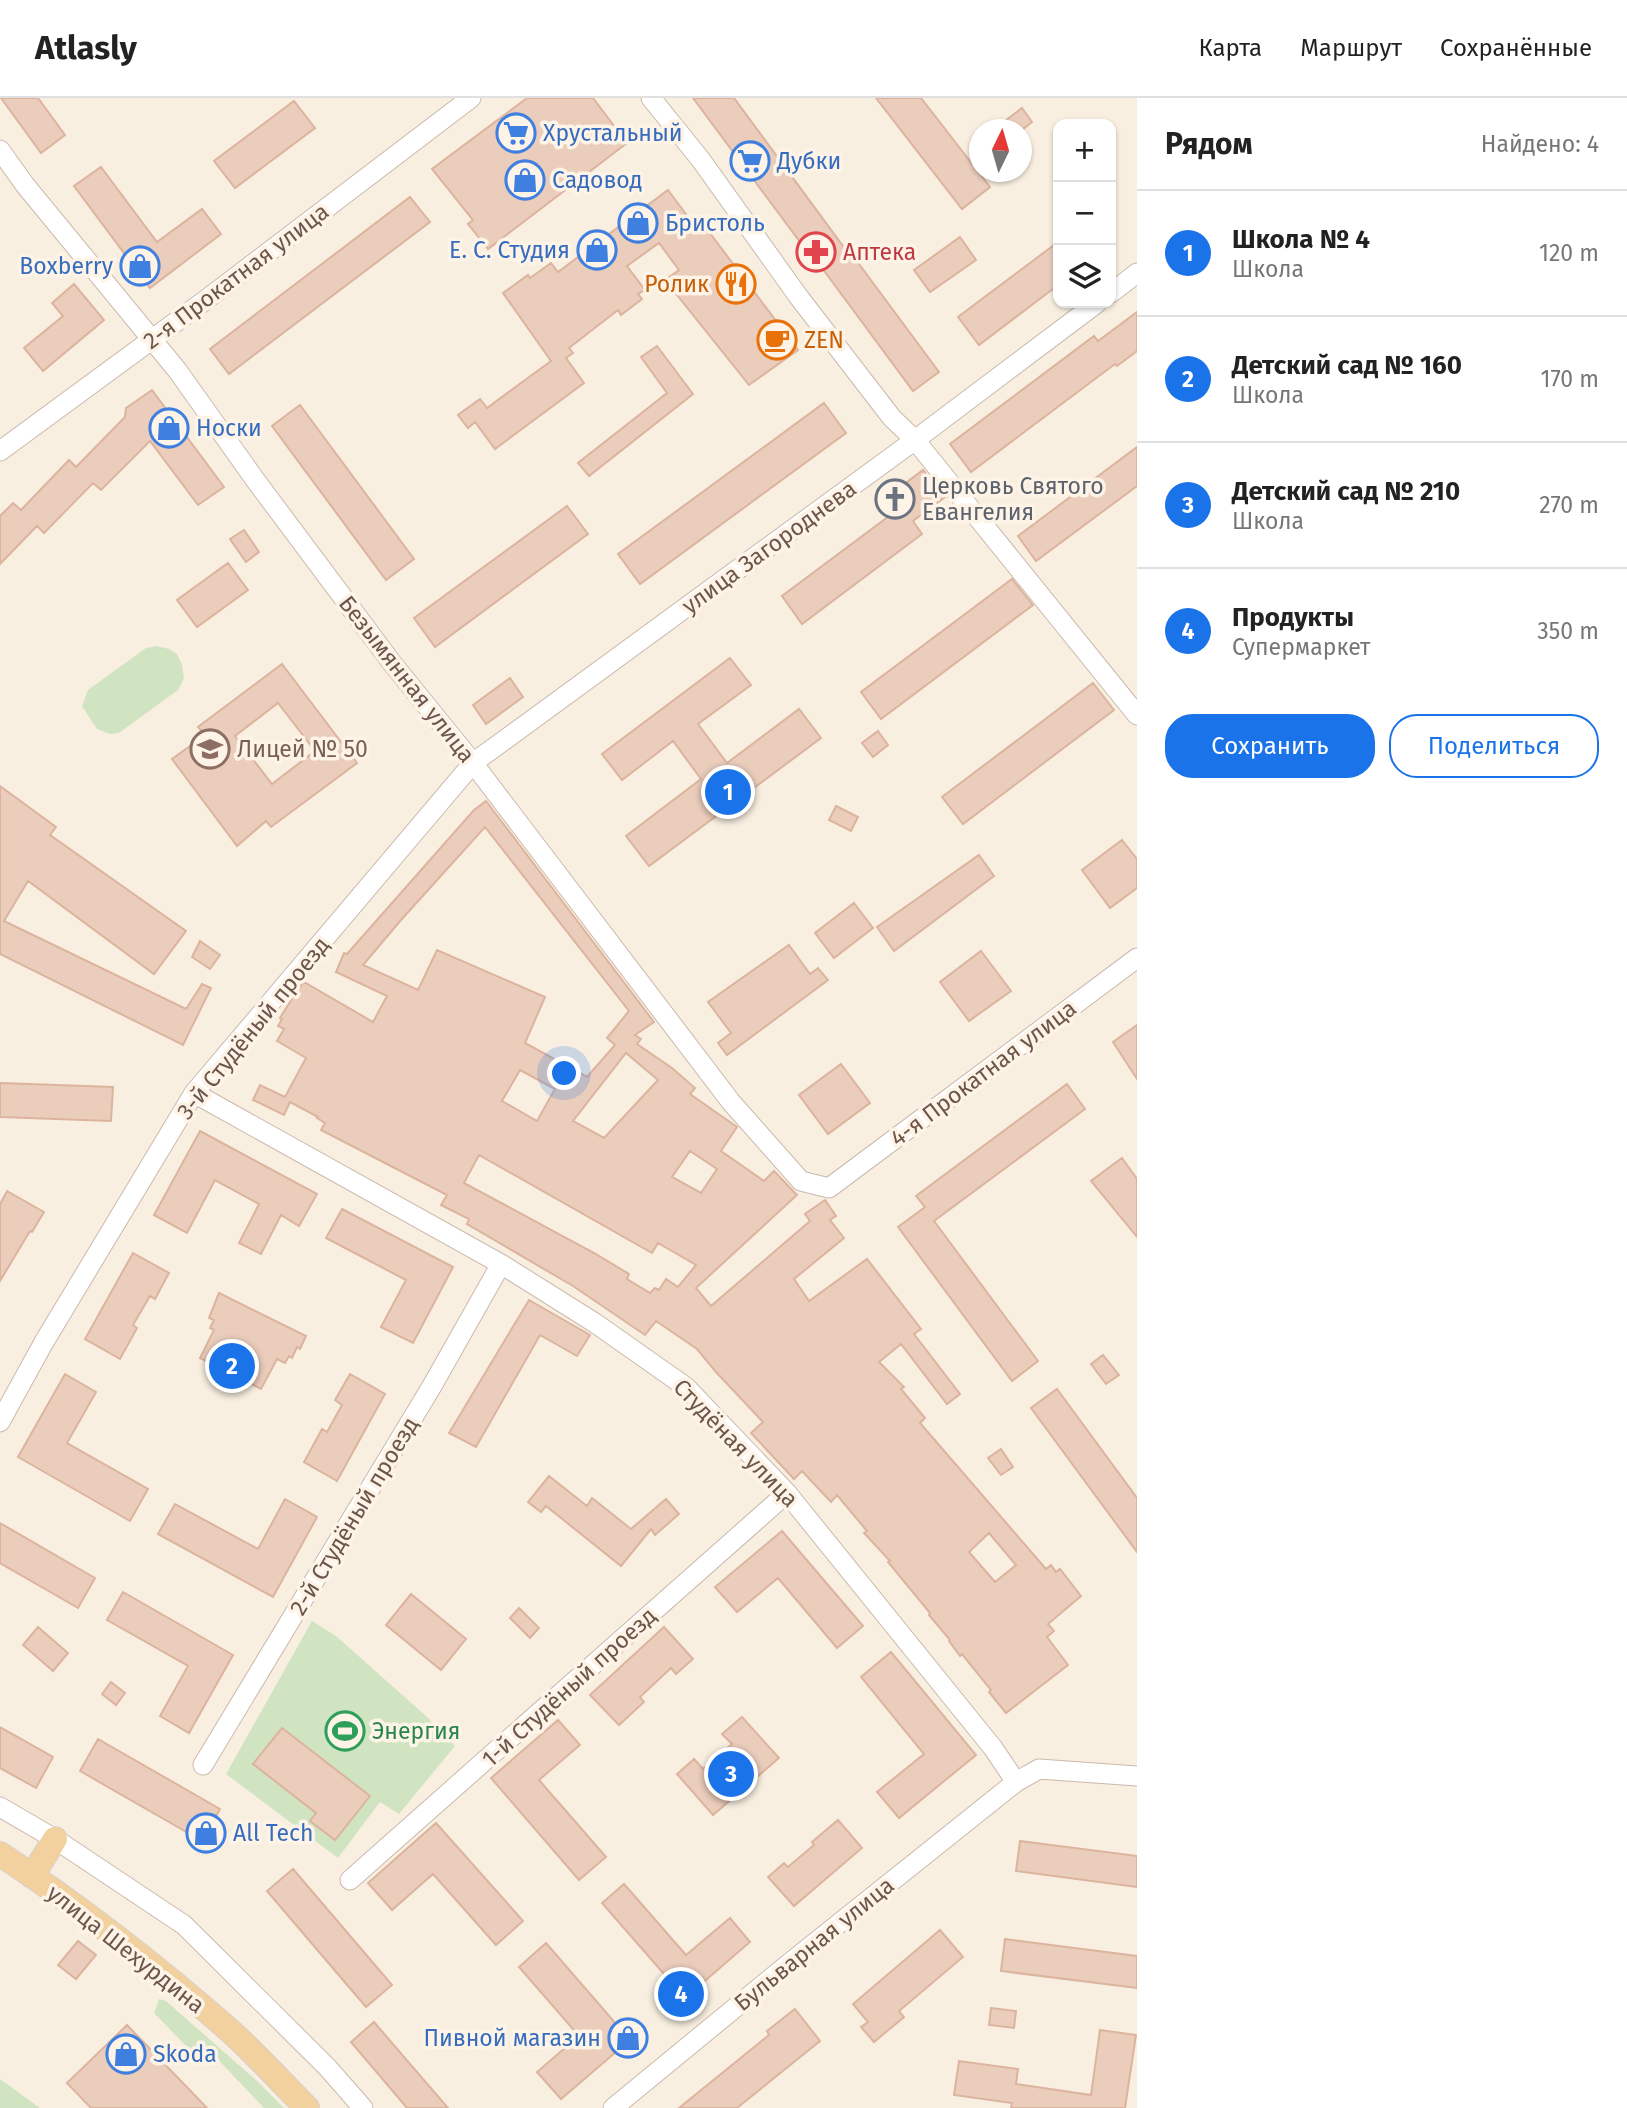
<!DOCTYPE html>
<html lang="ru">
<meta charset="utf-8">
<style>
:root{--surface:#fff;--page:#f6f6f6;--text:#222;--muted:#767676;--line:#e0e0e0;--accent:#1a73e8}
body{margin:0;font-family:"Fira Sans",sans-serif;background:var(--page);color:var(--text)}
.controls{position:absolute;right:21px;top:21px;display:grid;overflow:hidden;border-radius:14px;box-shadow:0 2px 5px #0004}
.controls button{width:63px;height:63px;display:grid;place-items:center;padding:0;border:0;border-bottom:2px solid var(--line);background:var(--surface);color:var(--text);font:35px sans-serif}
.compass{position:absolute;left:969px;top:21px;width:63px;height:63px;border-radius:50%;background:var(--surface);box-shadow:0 2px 5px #0004;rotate:5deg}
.you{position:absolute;left:565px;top:976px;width:24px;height:24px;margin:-18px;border:5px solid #fff;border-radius:50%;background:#1a73e8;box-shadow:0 0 0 10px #1a73e833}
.badge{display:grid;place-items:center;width:46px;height:46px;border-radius:50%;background:var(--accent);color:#fff;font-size:23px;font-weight:700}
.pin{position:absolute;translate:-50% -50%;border:4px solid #fff;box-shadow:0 2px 7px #0006}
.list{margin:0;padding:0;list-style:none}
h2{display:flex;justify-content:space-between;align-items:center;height:91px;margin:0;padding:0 28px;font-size:30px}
h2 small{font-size:23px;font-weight:400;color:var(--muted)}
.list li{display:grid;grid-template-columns:46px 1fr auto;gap:21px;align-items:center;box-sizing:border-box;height:126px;padding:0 28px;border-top:2px solid var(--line)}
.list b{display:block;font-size:26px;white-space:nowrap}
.list p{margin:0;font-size:23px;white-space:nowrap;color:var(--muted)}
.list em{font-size:23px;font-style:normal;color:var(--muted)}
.actions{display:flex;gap:14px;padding:21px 28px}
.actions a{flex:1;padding:16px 0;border:2px solid var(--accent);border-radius:28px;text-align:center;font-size:24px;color:var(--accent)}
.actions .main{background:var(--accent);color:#fff}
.icon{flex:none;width:38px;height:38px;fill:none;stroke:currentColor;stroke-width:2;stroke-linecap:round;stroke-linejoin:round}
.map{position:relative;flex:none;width:1137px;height:2010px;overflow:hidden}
header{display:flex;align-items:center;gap:42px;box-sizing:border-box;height:98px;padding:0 35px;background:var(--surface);border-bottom:2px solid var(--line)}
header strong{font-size:33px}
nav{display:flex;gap:38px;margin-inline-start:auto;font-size:24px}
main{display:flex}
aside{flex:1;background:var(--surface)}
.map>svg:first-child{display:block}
</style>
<header>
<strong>Atlasly</strong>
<nav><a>Карта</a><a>Маршрут</a><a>Сохранённые</a></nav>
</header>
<main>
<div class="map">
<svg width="1137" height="2010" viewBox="0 0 1137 2010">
<rect width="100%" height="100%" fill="#f9efe1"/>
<path fill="#d0e4c2" d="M157 548 169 551 177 556 182 567 184 580 178 592 119 635 110 636 97 631 82 608 88 592 146 550Z
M312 1523 336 1538 426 1618 455 1648 399 1716 380 1704 338 1760 226 1676Z
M159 1901 166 1903 256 1982 284 2010H264L206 1949 196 1958 154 1915Z
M0 1981 40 2010H0Z"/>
<path fill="#ebcdbc" stroke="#dcb49e" stroke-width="2" fill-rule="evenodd" d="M1 0H38L65 37 41 55Z
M527 0H593L627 45 488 151 468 126 473 122 432 71Z
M693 0H734L854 163 856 162 939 274 913 293 819 166 817 167Z
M876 0H921L990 89 962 111Z
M294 3 315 30 235 90 214 63Z
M1022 10 1032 24 1022 32H993Z
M101 69 157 144 202 111 221 136 150 190 74 88Z
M668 92 700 135 706 130 798 252 749 287 665 182 679 172 659 145 627 168 645 192 638 196 642 201 621 217 618 212 569 250 573 255 566 260 584 285 495 351 475 324 468 330 458 317 480 301 487 310 551 263 503 195 528 177 530 180 551 165 558 174Z
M410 99 430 124 229 276 210 251Z
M960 139 976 162 930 194 914 172Z
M1058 144V187L979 247 958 219Z
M74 186 104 222 43 273 24 250 63 218 52 205Z
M1137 214V253L1117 268 1115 266 971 374 950 346 1094 238 1098 243Z
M657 248 693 296 589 378 578 365 667 295 641 259Z
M152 292 224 389 198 407 150 343 101 392 93 385 44 435 37 428 0 466V418L13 405 21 412 69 362 76 369 125 319 126 310Z
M824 305 846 335 640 486 618 456Z
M300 307 414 461 386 482 272 328Z
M1137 349V388L1036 463 1018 438Z
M923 372 945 399 913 423 922 436 802 526 782 498 893 415 883 402Z
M567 408 588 436 435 549 414 520Z
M244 432 259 454 246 464 230 441Z
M228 465 248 492 197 529 177 502Z
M1012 481 1033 507 881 621 861 594Z
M730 560 751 587 698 626 727 665 799 611 821 640 649 768 626 738 701 681 673 643 622 682 602 656Z
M282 566 357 665 271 729 266 723 237 748 172 661 205 637 198 629ZM278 605 315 653 272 686 235 638Z
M510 580 523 599 486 626 473 607Z
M1093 585 1114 612 963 726 942 699Z
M878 633 888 647 873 659 862 645Z
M0 688 56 729 50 737 186 833 154 876 28 783 4 823 186 911 202 886 211 890 183 947 0 856Z
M486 703 654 924 635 937 641 941 637 946 672 970 695 990 690 996 737 1029 721 1053 764 1083 774 1073 797 1097 696 1190 711 1208 810 1123 805 1116 825 1102 836 1118 830 1122 844 1140 794 1181 809 1203 867 1161 921 1231 914 1236 960 1296 947 1306 901 1246 879 1264 904 1289 901 1291 925 1320 920 1325 1046 1471 1051 1467 1056 1474 1060 1471 1081 1498 1048 1526 1054 1533 1047 1539 1068 1567 1006 1615 989 1594 991 1592 962 1556 960 1558 949 1543 950 1542 929 1517 930 1515 888 1464 890 1463 864 1435 867 1433 837 1397 831 1404 802 1373 794 1381 751 1335 763 1324 716 1274 697 1251 656 1223 645 1237 573 1188 467 1126 469 1121 441 1107 447 1097 321 1032 325 1025 317 1020 318 1019 290 1004 284 1017 253 1002 260 987 285 999 306 960 277 943 284 931 278 928 282 921 280 920 296 894 304 884 373 924 387 898 336 874 344 855 347 856 474 712ZM485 729 629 913 607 940 615 947 587 979 525 945 545 899 437 852 418 892 363 867 401 822ZM626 955 658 982 604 1040 573 1023ZM520 972 555 991 537 1023 502 1003ZM690 1053 717 1071 701 1095 672 1079ZM479 1057 652 1155 658 1145 696 1167 678 1189 666 1181 659 1192 655 1190 650 1195 627 1181 629 1176 596 1156 464 1085ZM989 1435 1016 1467 995 1484 969 1454Z
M836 708 858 719 851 733 829 722Z
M1122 742 1137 761V790L1110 810 1082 772Z
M979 757 994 778 894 853 877 829Z
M854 805 873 830 834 860 815 835Z
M200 843 220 857 210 871 192 859Z
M789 847 810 876 818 870 828 882 727 957 718 945 731 935 708 904Z
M981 853 1011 893 969 923 940 884Z
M1137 927V981L1113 944Z
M841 966 870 1005 828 1036 799 997Z
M0 985 113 989 111 1023 0 1019Z
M1067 986 1085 1011 934 1123 1038 1263 1012 1283 898 1129 925 1109 916 1098Z
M200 1033 317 1096 299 1128 281 1117 261 1156 239 1145 259 1106 215 1082 187 1135 154 1117Z
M1122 1060 1137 1081V1139L1091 1083Z
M7 1093 44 1114 32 1134 30 1133 0 1183V1106Z
M342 1111 453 1169 413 1245 381 1229 406 1182 326 1140Z
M133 1155 169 1175 155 1201 150 1198 133 1227 137 1230 120 1261 85 1241Z
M219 1195 306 1238 300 1251 297 1249 292 1260 289 1258 285 1265 277 1261 261 1291 200 1260 214 1232 210 1230 214 1222 209 1220Z
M529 1202 590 1237 577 1258 540 1237 476 1349 449 1335Z
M1103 1257 1119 1277 1106 1286 1091 1266Z
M65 1276 96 1294 67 1345 148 1391 130 1423 18 1359Z
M350 1276 385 1296 337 1383 304 1364 322 1331 327 1334 342 1307 335 1302Z
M1057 1291 1137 1400V1454L1031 1310Z
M1001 1351 1013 1369 1001 1377 988 1360Z
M549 1378 587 1408 592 1400 631 1431 666 1401 679 1416 655 1437 651 1431 621 1468 546 1408 541 1414 528 1404Z
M285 1401 317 1419 273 1499 158 1436 175 1406 258 1451Z
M0 1425 95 1480 78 1510 0 1465Z
M782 1433 863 1528 837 1550 778 1480 737 1514 715 1489Z
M123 1494 233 1557 189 1635 160 1618 188 1568 107 1522Z
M411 1496 466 1541 441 1572 386 1527Z
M519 1510 539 1530 530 1540 510 1520Z
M38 1529 68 1555 53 1573 23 1547Z
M664 1529 693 1561 676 1576 671 1570 640 1599 644 1604 619 1627 590 1597Z
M891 1554 976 1657 899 1720 877 1694 924 1656 861 1579Z
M111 1584 125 1595 116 1607 102 1596Z
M742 1619 779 1660 713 1717 677 1676 694 1661 703 1671 732 1646 722 1636Z
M558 1622 580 1647 539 1682 606 1759 579 1782 491 1680Z
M0 1629 53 1659 36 1690 0 1670Z
M282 1630 370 1698 335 1742 310 1723 316 1715 253 1666Z
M98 1641 220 1711 202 1743 80 1673Z
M838 1722 862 1750 794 1808 768 1779 784 1765 788 1769 814 1747 812 1744Z
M436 1725 523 1823 496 1847 433 1776 392 1812 368 1785Z
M1020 1743 1137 1758V1789L1016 1773Z
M293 1771 392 1887 366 1909 267 1793Z
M624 1786 686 1857 730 1820 750 1844 685 1900 602 1805Z
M940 1832 963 1859 899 1913 904 1919 874 1944 861 1929 868 1924 853 1906Z
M1005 1841 1137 1858V1890L1001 1873Z
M78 1843 96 1857 76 1881 58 1867Z
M546 1845 630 1942 561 2001 537 1974 579 1938 519 1869Z
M991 1910 1016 1913 1014 1930 989 1927Z
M795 1911 820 1943 737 2010H679L769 1937 767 1933Z
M374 1924 448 2010H407L351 1944Z
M127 1927 207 2010H91L67 1985Z
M1100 1932 1136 1937 1125 2010H1011L1012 2005 954 1997 959 1963 1018 1971 1016 1986 1091 1997Z"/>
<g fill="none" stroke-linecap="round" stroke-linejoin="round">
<g stroke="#cab9ac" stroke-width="21">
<path id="minor" d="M651 0 701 62 798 198 892 320 915 342 1137 617
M0 52 25 87 177 272 256 383 392 565 473 665 731 1004 801 1083 829 1090 1137 860
M1111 195 1137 175
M0 353 203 204 471 0
M194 995 501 1166 595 1225 686 1289 787 1395 993 1650 1016 1684 1039 1671 1137 1678
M0 1324 44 1244 194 995 473 665 915 342 1097 205
M203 1667 432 1288 501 1166
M0 1709 55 1741 184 1827 327 1969 363 2010
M350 1782 787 1395
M613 2010 792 1863 1016 1684"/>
</g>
<g stroke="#d6d0cd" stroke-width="26">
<path id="major" d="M0 1756C80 1809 156 1868 228 1931 256 1956 281 1984 307 2010
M32 1778 55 1741"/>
</g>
<use href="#minor" stroke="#fff" stroke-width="19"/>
<use href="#major" stroke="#f2d19f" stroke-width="24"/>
</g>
<defs>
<g id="supermarket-ring" transform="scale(2.0125)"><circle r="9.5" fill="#fdf3e6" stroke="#3f7fe0" stroke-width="1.5"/><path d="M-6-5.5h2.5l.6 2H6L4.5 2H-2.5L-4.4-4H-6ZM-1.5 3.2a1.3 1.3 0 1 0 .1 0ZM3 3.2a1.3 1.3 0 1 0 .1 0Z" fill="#3f7fe0"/></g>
<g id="shop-ring" transform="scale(2.0125)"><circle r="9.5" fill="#fdf3e6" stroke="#3f7fe0" stroke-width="1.5"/><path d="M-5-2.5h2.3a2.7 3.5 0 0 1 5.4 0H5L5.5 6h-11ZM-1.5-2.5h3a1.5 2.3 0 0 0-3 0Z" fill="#3f7fe0"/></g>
<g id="pharmacy-ring" transform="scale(2.0125)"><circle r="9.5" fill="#fdf3e6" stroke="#e0444e" stroke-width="1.5"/><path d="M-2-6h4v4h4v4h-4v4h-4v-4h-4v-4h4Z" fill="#e0444e"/></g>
<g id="restaurant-ring" transform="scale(2.0125)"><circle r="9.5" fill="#fdf3e6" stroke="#e8710a" stroke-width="1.5"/><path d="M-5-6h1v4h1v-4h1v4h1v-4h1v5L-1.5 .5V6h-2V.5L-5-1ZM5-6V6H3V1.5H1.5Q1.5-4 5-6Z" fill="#e8710a"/></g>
<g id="cafe-ring" transform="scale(2.0125)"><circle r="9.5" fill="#fdf3e6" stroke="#e8710a" stroke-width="1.5"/><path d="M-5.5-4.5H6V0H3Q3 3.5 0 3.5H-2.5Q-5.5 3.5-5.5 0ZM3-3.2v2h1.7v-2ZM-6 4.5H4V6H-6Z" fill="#e8710a"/></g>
<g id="church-ring" transform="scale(2.0125)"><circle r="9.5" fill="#fdf3e6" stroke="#6b7280" stroke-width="1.5"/><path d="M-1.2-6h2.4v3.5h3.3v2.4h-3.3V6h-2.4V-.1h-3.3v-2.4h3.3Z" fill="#6b7280"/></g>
<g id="school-ring" transform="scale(2.0125)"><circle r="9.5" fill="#fdf3e6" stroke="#8d6e63" stroke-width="1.5"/><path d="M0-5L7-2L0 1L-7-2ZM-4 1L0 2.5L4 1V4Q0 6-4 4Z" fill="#8d6e63"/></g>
<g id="stadium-ring" transform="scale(2.0125)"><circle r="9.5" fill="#fdf3e6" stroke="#2e9e5b" stroke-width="1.5"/><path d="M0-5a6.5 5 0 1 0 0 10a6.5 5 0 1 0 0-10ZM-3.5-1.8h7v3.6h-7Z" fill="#2e9e5b"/></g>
</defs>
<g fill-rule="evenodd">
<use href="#supermarket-ring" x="516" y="35"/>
<use href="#supermarket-ring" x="750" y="63"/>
<use href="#shop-ring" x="525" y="82"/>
<use href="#shop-ring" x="638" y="125"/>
<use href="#shop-ring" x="597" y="152"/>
<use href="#pharmacy-ring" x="816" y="154"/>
<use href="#shop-ring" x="140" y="168"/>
<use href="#restaurant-ring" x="736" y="186"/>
<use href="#cafe-ring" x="777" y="242"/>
<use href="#shop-ring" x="169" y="330"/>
<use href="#church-ring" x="895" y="401"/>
<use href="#school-ring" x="210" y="651"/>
<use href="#stadium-ring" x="345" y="1633"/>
<use href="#shop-ring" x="206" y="1735"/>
<use href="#shop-ring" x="628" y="1940"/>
<use href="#shop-ring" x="126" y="1956"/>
</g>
<g text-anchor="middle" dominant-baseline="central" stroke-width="7" stroke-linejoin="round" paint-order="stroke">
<g font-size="23" fill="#366cbe" stroke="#fdf3e6" text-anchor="start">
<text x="543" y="35">Хрустальный</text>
<text x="777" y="63">Дубки</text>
<text x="552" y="82">Садовод</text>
<text x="665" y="125">Бристоль</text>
<text x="570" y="152" text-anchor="end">Е. С. Студия</text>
<text x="113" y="168" text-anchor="end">Boxberry</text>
<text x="196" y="330">Носки</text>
<text x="233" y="1735">All Tech</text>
<text x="601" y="1940" text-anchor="end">Пивной магазин</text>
<text x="153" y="1956">Skoda</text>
</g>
<g font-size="23" fill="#be3a42" stroke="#fdf3e6" text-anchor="start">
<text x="843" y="154">Аптека</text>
</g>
<g font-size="23" fill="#6d564b" stroke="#fdf3e6">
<text transform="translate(236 178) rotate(-37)">2-я Прокатная улица</text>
<text transform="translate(769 449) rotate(-36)">улица Загороднева</text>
<text transform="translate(407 581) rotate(52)">Безымянная улица</text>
<text transform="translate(253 930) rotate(-51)">3-й Студёный проезд</text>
<text transform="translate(983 975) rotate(-37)">4-я Прокатная улица</text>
<text transform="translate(736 1345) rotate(46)">Студёная улица</text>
<text transform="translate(354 1418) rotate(-59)">2-й Студёный проезд</text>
<text transform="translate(569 1589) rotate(-42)">1-й Студёный проезд</text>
<text transform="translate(814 1846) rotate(-39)">Бульварная улица</text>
<text transform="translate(126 1851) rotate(38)">улица Шехурдина</text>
</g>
<g font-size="23" fill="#c56008" stroke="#fdf3e6" text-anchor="end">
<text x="709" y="186">Ролик</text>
<text x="804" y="242" text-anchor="start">ZEN</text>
</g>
<g font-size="23" fill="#5b616d" stroke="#fdf3e6" text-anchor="start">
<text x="922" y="388">Церковь Святого<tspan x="922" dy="26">Евангелия</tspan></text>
</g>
<g font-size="23" fill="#785e54" stroke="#fdf3e6" text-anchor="start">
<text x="237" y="651">Лицей № 50</text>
</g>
<g font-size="23" fill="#27864d" stroke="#fdf3e6" text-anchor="start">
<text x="372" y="1633">Энергия</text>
</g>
</g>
</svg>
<div class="controls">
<button>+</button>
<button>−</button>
<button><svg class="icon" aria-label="layers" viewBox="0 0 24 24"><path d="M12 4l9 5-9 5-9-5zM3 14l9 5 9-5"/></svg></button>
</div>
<svg class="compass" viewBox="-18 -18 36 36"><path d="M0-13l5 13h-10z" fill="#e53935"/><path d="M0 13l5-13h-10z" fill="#767676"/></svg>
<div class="you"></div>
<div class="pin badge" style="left:728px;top:694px">1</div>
<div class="pin badge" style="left:232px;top:1268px">2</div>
<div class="pin badge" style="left:731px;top:1676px">3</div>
<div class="pin badge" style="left:681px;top:1896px">4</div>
</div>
<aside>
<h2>Рядом<small>Найдено: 4</small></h2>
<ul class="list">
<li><span class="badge">1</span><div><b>Школа № 4</b><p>Школа</p></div><em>120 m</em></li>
<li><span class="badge">2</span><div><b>Детский сад № 160</b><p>Школа</p></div><em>170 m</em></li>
<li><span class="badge">3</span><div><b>Детский сад № 210</b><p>Школа</p></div><em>270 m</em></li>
<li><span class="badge">4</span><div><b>Продукты</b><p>Супермаркет</p></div><em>350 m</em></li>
</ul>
<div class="actions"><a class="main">Сохранить</a><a>Поделиться</a></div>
</aside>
</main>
